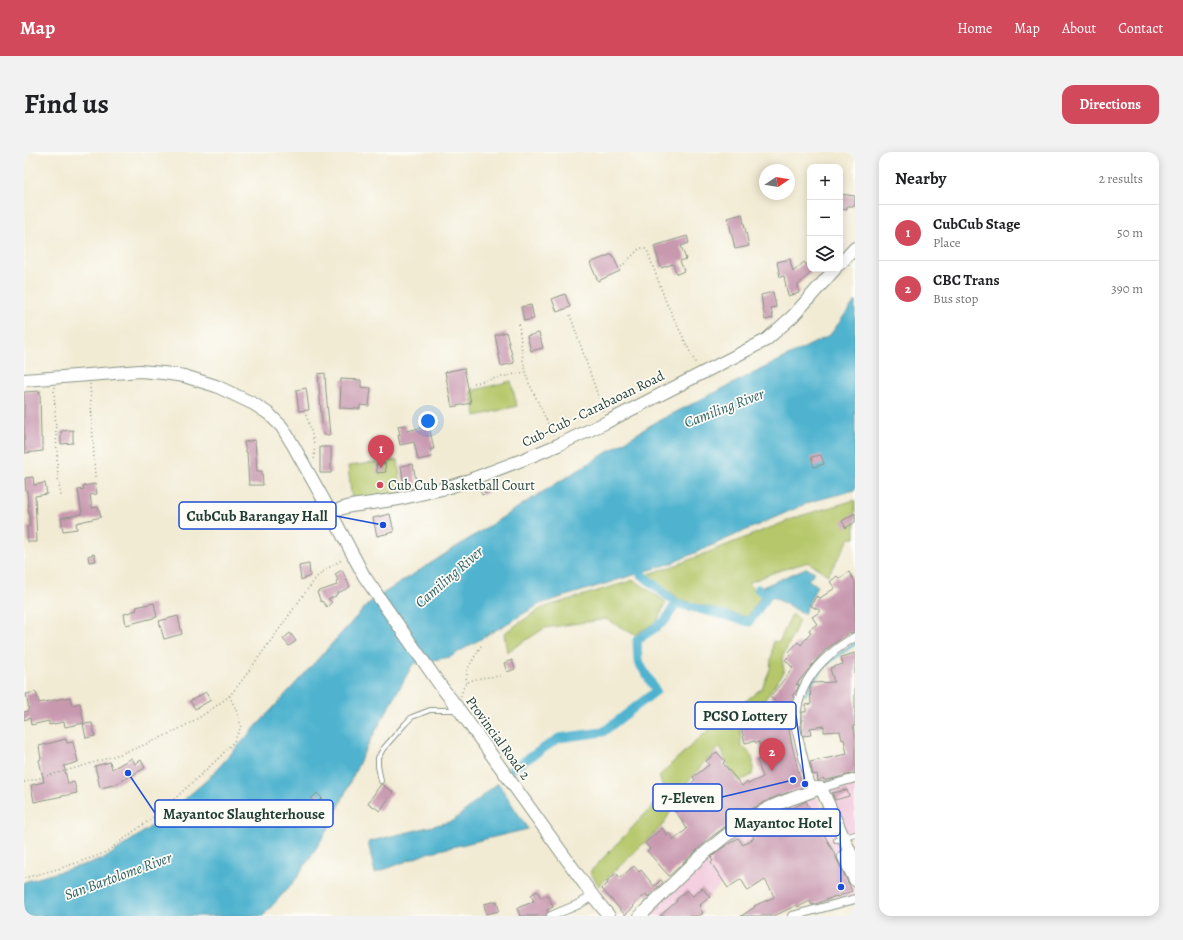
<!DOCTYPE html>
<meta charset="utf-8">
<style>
:root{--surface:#fff;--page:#f2f2f2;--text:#202124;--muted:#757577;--line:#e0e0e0;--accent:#d1495b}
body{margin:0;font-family:Alegreya,serif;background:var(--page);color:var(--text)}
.controls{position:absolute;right:12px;top:12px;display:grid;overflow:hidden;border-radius:8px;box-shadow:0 2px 10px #0003}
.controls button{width:36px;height:36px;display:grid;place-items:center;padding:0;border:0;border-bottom:1px solid var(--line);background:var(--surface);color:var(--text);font:20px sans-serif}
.compass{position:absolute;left:735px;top:12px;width:36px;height:36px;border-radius:50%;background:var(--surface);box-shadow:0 2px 10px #0003;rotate:78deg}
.you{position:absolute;left:404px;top:269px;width:14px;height:14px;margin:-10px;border:3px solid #fff;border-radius:50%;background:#1a73e8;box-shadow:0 0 0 6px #1a73e833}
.badge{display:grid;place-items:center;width:26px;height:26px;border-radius:50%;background:var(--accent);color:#fff;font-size:13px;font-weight:700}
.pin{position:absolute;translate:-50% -33px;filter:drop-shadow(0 1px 2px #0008)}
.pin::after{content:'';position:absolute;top:21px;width:14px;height:12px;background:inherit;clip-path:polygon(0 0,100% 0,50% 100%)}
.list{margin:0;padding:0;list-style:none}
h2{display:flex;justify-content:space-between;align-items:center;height:52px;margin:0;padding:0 16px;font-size:17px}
h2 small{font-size:13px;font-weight:400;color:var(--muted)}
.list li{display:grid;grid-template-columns:26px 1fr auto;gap:12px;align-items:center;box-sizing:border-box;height:56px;padding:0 16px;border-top:1px solid var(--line)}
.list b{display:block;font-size:15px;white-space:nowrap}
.list p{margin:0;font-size:13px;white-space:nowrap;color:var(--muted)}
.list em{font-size:13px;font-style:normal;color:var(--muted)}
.icon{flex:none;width:22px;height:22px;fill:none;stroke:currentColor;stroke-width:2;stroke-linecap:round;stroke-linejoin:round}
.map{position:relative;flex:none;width:831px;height:764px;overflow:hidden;border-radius:12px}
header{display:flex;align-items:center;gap:24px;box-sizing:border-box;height:56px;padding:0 20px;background:var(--accent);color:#fff}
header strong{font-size:19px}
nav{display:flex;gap:22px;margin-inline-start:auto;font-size:14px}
.intro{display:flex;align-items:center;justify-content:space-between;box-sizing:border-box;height:96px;padding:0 24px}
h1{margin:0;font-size:28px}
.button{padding:10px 18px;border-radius:12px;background:var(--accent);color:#fff;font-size:14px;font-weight:700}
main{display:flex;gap:24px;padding:0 24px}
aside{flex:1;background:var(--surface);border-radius:12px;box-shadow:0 2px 10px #0003}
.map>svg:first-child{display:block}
</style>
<header>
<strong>Map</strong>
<nav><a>Home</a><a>Map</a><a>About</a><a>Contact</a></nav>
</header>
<div class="intro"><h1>Find us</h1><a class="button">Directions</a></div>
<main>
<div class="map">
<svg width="831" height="764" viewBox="0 0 831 764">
<rect width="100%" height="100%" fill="#fdfcf7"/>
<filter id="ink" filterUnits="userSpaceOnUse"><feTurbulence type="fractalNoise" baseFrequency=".025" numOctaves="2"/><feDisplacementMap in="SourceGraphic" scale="8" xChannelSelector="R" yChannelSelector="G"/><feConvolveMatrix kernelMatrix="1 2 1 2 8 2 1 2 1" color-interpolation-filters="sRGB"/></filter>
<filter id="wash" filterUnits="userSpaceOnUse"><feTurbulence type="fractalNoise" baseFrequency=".012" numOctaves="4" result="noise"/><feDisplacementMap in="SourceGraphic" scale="16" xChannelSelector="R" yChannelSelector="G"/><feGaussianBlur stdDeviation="0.9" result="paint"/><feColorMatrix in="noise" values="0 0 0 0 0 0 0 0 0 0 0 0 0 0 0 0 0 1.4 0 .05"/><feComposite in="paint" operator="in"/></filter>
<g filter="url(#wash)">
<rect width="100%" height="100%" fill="#f2ebd4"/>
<path fill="#f3cfdf" d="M776 595 790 639 831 727V746L818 750 780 671 727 702 666 764H619L701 684 686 663 708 639 737 622 732 606Z
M831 629V681L821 684 800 637Z"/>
<path fill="#b5c76a" stroke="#6a824f" d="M487 229 493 254 452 264 447 239Z
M374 308 378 345 328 351 324 314Z
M831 348V386H826L804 423 784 410 751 420 724 431 737 445 723 465 657 448 622 423 652 413 776 364Z
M610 428 642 450 633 469 611 483 582 467 521 476 483 500 480 481 518 456Z
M768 462 775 467 771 479 758 506 760 519 736 555 716 573 717 593C729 603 731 607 728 623L716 629 707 619 696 595 678 613 659 636 662 644 648 657 639 673 575 734 566 720 641 641 635 624 647 612 682 580 738 536 746 517 749 489 755 490Z"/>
<path fill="#50b3cf" stroke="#387882" d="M831 149V338L786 350 648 411 516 452 426 505 389 512 341 598 306 674 273 726 239 764H0V730L80 707 135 669 184 627 346 450 504 349 632 270 806 183Z
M782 416 791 420 784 428 793 433 780 462 734 437Z
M474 631 504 677 407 700 351 721 344 690 429 669Z"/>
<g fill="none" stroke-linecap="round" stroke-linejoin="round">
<path stroke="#50b3cf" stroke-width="2.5" d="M781 543C794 518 807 507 831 492"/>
<path stroke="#50b3cf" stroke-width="9" d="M652 451 725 470 743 445 734 437
M488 617 535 586 579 580 632 539 614 509 613 488 641 469 652 451 615 420"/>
</g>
<g id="blocks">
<path fill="#c898af" d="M816 42 831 44V54H823V58L816 57Z
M718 62 725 94 711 97 704 66Z
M663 84 665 91 657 94 662 107 656 109 660 119 653 122 649 112 637 116 630 94Z
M588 102 596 119 574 129 566 111Z
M766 107 769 120 780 110 789 119 774 133 775 141 764 144 760 124 756 125 753 110Z
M749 140 752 155 747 156 749 166 741 168 737 143Z
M541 142 546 155 533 160 528 147Z
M507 153 510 167 500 169 497 155Z
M482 180 490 211 477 214 471 183Z
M515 181 519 196 507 199 503 184Z
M440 216 447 251 428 255 421 220Z
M301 221 302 240 306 283H299L294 222Z
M317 227 337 228V235L347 236 345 254 336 253V257L316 256Z
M282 236 285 258 275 259 272 238Z
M16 239 17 286H19V299L1 301 0 285V240Z
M382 273 383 279 405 274 410 297H406L408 305 394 308 390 290 376 293 374 283H376L374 274Z
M49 278V291L37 292V279Z
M231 288 233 319H238L239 333H225L223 300H222L220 290Z
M296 295H307V321H296Z
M797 303 800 312 790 315 787 305Z
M361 311 362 320 353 321 352 312Z
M389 312 393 335 382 338 381 328H379L377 314Z
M9 325 10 333 21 331 23 342 11 344 13 390H4L3 375 6 374 3 339H2L1 326Z
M71 332 73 342 66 343 68 356 74 355 77 365 52 371 53 377 39 379 37 366 58 362 54 338 60 337 59 334Z
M461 334 464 340 458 343 455 337Z
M831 361V370L822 376 818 369Z
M366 362 370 380 353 384 349 366Z
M70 402 72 409 65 410 64 404Z
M285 412 286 424 277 428 275 414Z
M318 418 326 435 312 442V444L304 447 308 450 303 455 298 449 297 450 293 440 313 433 312 429 314 428 311 422Z
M825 420 831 430V480L827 481 826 480 801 498 792 508 772 533 775 532 773 538 768 544 770 546 757 562 762 561 768 593 777 630 779 629 781 634 746 647 718 662 686 686 645 724 623 699 626 697 621 691 638 676 643 683 645 681 650 688 663 677 657 667 650 658 658 652 657 651 668 643 662 636 671 628 669 625 685 613 682 609 693 600 701 609 699 611 718 634 723 630 724 632 739 625 733 608 739 606 735 590 732 591 731 589 721 591 717 575 728 573 727 568 737 565 736 557 756 553 746 545 769 516 761 508 767 502 765 500 774 490 777 493 787 481 785 478 793 472 788 465 797 459 787 454 792 444 796 446 811 436 806 430 813 424 815 427Z
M130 451 133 465 102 473 100 462 113 458 112 455Z
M154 464 158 482 140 487 135 469Z
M266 481 272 489 265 494 259 487Z
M831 501V574H829L831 582V621L803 628H800L799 626 794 629 793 622 789 623 786 610 823 602 820 587 818 588 816 579 800 580V574L786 576 787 583 779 584 778 575V560H782V553L787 552 786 535 788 531 810 530 806 516 819 512 817 505Z
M488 508 491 517 483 520 480 511Z
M12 540 15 551 46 545 48 553 56 551 60 571 41 575 40 570 25 573V569L7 573 6 566 0 568V560L4 559V557H5L2 542Z
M182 540 187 548 171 557 166 549Z
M68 571 71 584 62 586 59 572Z
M42 587 43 591 49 590 54 610 40 614 44 632 50 630 53 641 10 650 7 633 20 630 15 608 17 607 15 594Z
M108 606 111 612 117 608 121 616 90 633 76 636 71 614 86 610 88 617Z
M357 632 369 640 356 659 344 651Z
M823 638 825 644 811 648 808 641Z
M293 641 298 646 292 652 287 647Z
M782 649 808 697 828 739 813 745 812 744 797 750 788 753 786 749 774 755 773 753 750 764H717L731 755 730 754 750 745 746 736 741 728 724 739 717 727 704 736 687 711 689 709 687 706 695 698 714 686 719 693 730 686 724 677 735 670 749 662 750 664 766 655 767 657Z
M610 714 615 720 617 718 630 734 637 728 639 730 624 745 622 742 608 754 610 755 601 763 578 737 584 731 583 729 592 721 596 726Z
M678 736 686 745 676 753 677 754 675 756 679 761 675 764H636L653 749 652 748 663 738 669 744Z
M513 739 517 746 524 743 529 755 523 758 524 760 522 764H496L493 756 509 750 508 749H510L507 743Z
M473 749 475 759 462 762 460 752Z"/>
</g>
</g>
<g filter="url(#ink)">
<use href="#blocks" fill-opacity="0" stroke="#889484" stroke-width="1"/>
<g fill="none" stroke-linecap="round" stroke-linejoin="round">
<g stroke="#889484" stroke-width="6">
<path id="lane" d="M357 629 354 614V606L359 597 381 572 388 565 406 558H433
M812 688 831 682"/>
</g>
<g stroke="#889484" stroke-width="10">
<path id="street" d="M793 634 797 636 831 626
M790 639 785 630 772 576C770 533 796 505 831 485
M527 764 553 753 569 744
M768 764 831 747"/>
</g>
<g stroke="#889484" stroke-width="14">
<path id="secondary" d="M816 112 831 96
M0 228 116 219 139 221 160 224 192 234 230 252 245 262 258 275 269 293 307 361 340 424 416 533 436 559 569 744 585 764
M307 361 319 356 327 354 375 347 422 336 440 330 498 308 534 293 583 270 727 196 742 188 769 164 811 117
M820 705 831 728
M616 764C656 725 693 683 743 657 760 648 779 643 797 636L831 711"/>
</g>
<path stroke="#889484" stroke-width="1.5" stroke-dasharray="1 3" stroke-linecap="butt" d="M597 115 616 96H620L623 98 642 150 672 212
M546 163 580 261
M495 172 499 209 504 229 530 284
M450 231 501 220
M66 232 71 325
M30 235 34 326 37 344
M282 263C287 278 292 292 290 308
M442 531 443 518 458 492
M437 544C438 540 439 535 442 532 448 525 468 525 477 524
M0 630C60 614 126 597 179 563 188 557 198 550 206 543 216 532 225 519 234 506 254 480 272 452 293 425L301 418 319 407
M0 726 34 717 70 705 82 700 135 661 196 605 210 589 217 575 213 560 205 543"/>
<use href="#lane" stroke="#fff" stroke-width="4"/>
<use href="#street" stroke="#fff" stroke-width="8"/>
<use href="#secondary" stroke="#fff" stroke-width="12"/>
</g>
</g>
<circle fill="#d1495b" stroke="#fdfcf7" stroke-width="1.5" cx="356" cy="333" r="4"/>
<g text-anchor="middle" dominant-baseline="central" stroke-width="3.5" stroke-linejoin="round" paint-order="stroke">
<g font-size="14" fill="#1f3d34" stroke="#fdfcf7">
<text transform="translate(569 257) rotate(-26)">Cub-Cub - Carabaoan Road</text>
<text transform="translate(474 586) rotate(54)">Provincial Road 2</text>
</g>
<g font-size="14" fill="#1f3d34" stroke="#fdfcf7" text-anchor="start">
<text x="364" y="333">Cub Cub Basketball Court</text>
</g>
<g font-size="15" font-style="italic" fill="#2e6062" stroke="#fdfcf7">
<text transform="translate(700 256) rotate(-21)">Camiling River</text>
<text transform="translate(425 425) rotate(-41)">Camiling River</text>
<text transform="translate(94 724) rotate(-20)">San Bartolome River</text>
</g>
</g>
<path fill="none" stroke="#1d4ed8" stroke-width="1.5" d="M359 373L312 364M781 632L772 563M769 628L698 645M104 621L131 661M817 735L816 670"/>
<g fill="#1d4ed8" stroke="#fdfcf7" stroke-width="1.5">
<circle cx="359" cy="373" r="4"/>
<circle cx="781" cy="632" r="4"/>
<circle cx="769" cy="628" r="4"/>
<circle cx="104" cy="621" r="4"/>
<circle cx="817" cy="735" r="4"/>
</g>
<g fill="#fdfcf7" stroke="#1d4ed8" stroke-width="1.5">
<rect x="155" y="350" width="157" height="27" rx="4"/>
<rect x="671" y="550" width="101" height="27" rx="4"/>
<rect x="629" y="632" width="69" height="27" rx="4"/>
<rect x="131" y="648" width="178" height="27" rx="4"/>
<rect x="702" y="657" width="114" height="27" rx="4"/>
</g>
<g font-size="15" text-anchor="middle" font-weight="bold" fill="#1f3d34">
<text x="233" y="369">CubCub Barangay Hall</text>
<text x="721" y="569">PCSO Lottery</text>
<text x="664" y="651">7-Eleven</text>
<text x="220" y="667">Mayantoc Slaughterhouse</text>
<text x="759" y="676">Mayantoc Hotel</text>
</g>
</svg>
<div class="controls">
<button>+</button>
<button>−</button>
<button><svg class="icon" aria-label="layers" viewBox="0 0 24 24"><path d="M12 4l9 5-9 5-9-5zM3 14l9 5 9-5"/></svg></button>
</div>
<svg class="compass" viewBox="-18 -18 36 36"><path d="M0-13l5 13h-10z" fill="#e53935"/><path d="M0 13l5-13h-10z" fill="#757577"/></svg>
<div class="you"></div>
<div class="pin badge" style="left:357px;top:316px">1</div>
<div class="pin badge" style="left:748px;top:619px">2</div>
</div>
<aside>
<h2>Nearby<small>2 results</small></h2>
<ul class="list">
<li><span class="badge">1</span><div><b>CubCub Stage</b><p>Place</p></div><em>50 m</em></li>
<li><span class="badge">2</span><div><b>CBC Trans</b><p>Bus stop</p></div><em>390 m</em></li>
</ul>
</aside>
</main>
